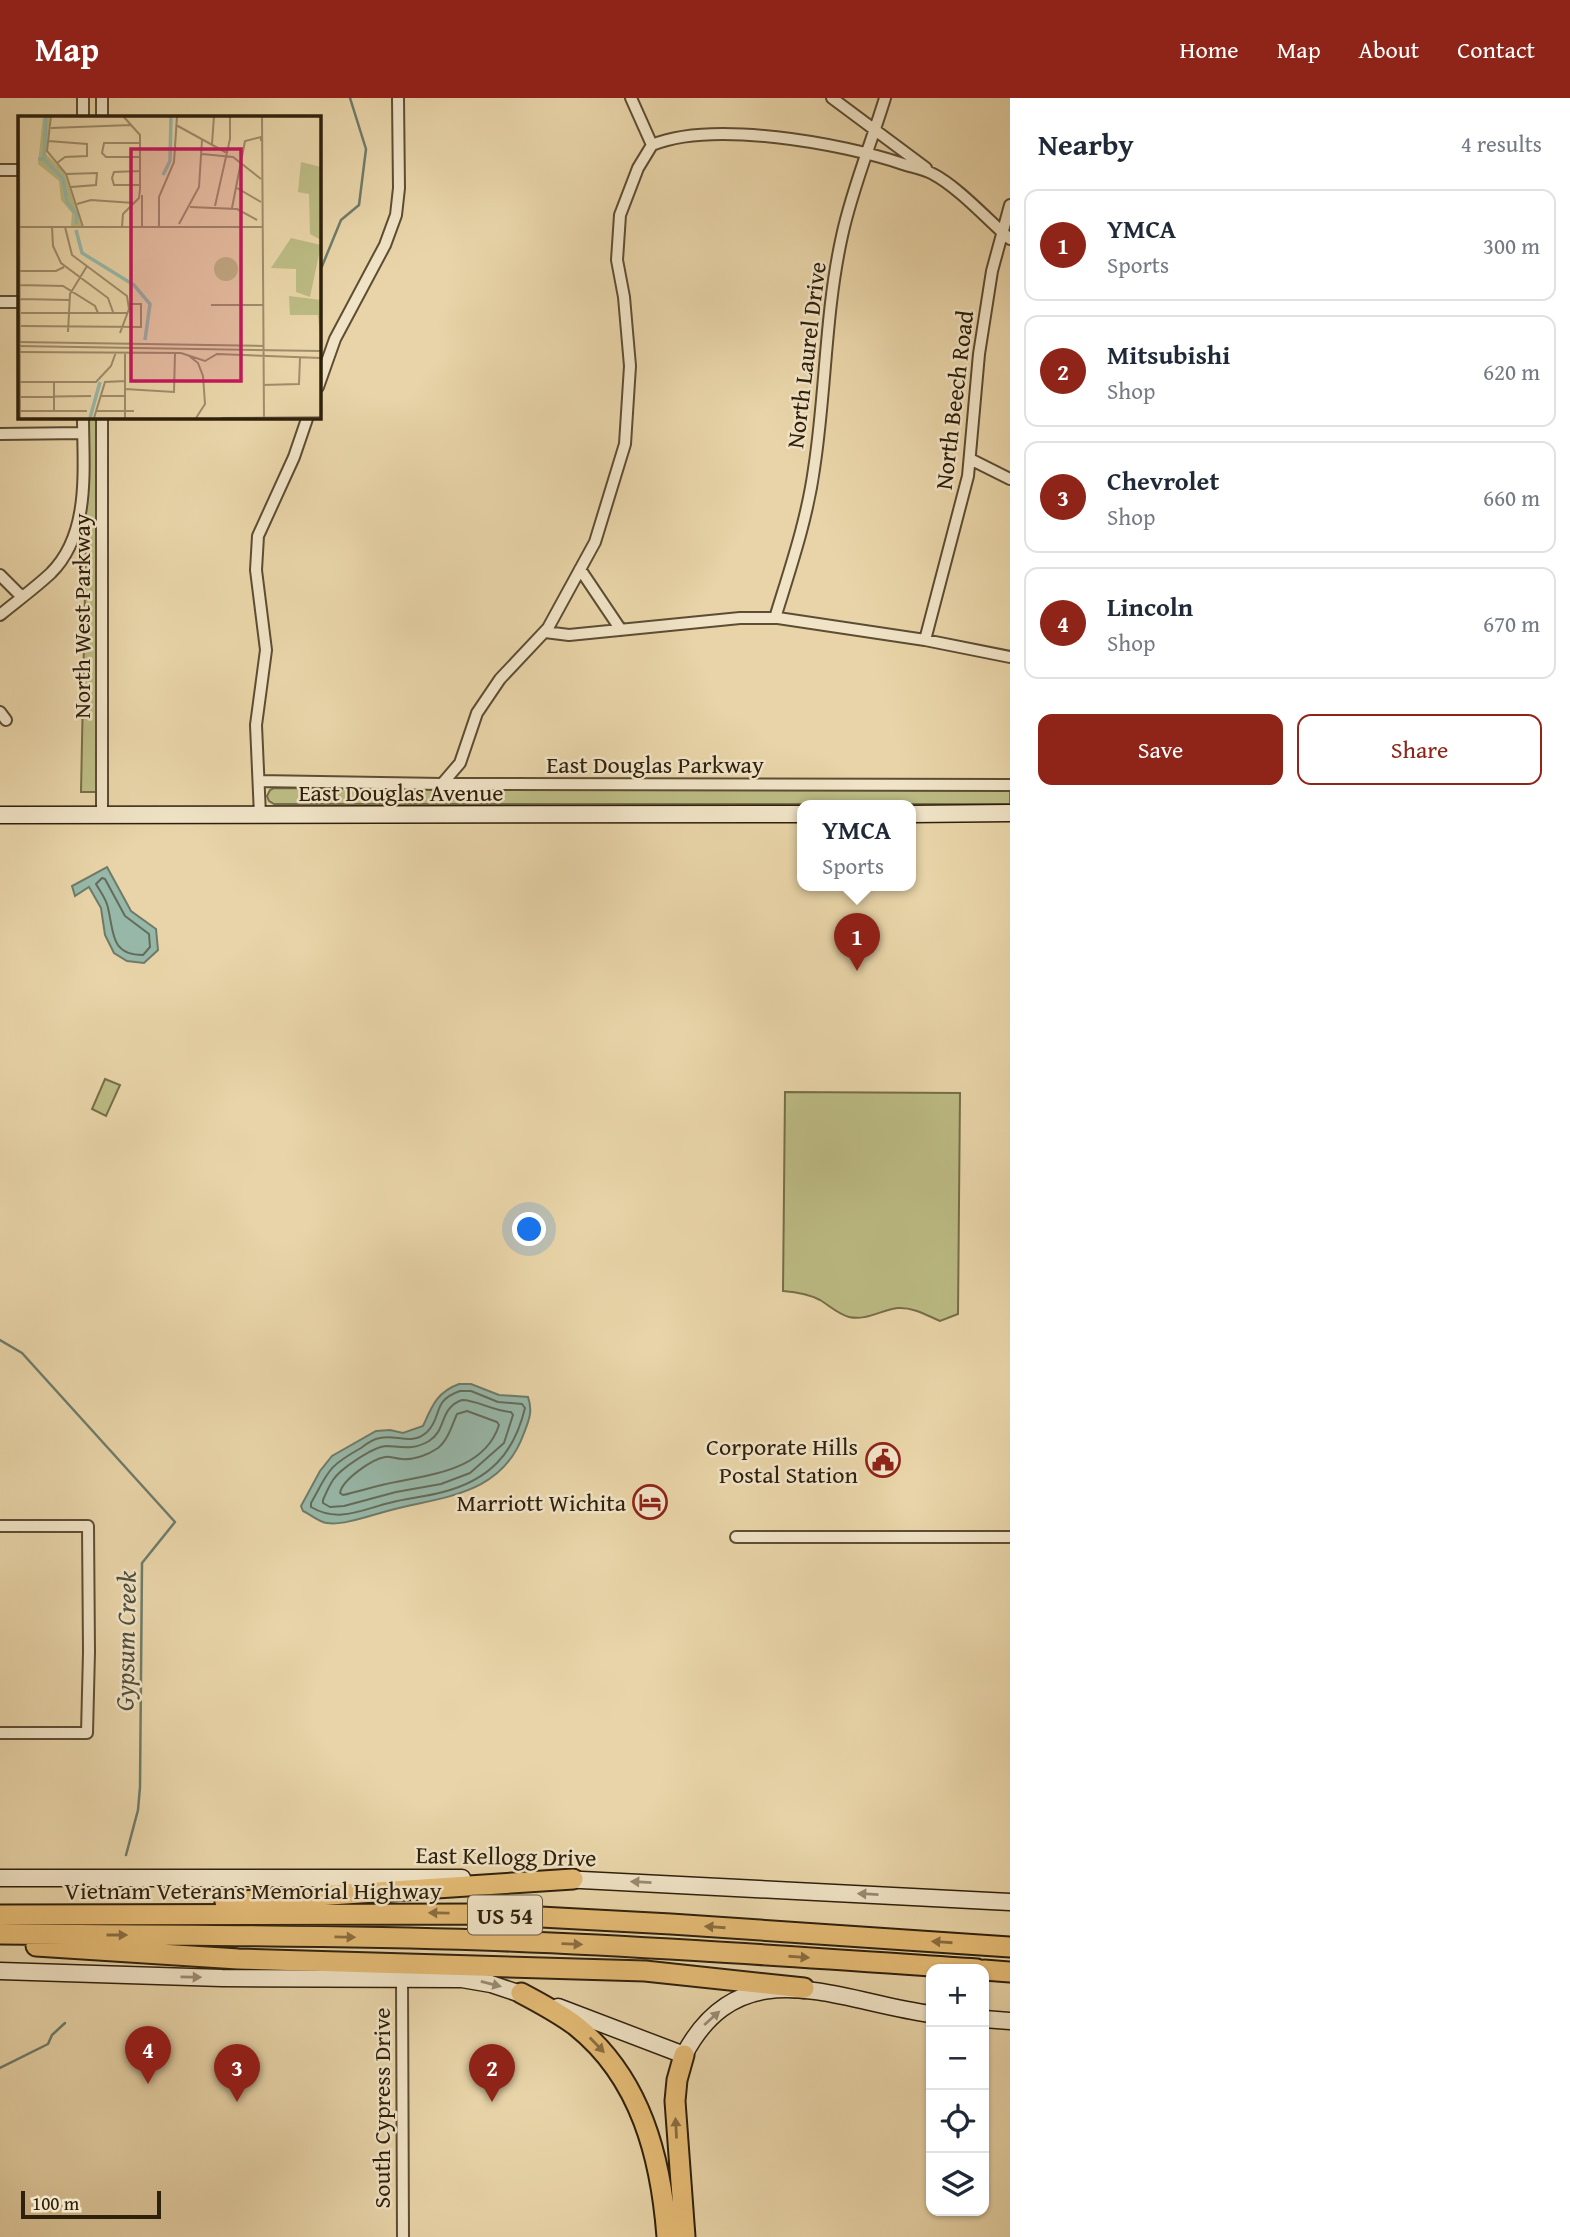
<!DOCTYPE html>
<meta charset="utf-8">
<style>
:root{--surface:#fff;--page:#f2f2f3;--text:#1f2937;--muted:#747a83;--line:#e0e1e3;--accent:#8f2418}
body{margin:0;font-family:"Gentium Book Plus",serif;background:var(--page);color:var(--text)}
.controls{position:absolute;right:21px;bottom:21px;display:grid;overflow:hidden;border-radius:14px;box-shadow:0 2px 5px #0004}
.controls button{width:63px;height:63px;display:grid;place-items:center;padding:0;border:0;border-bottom:2px solid var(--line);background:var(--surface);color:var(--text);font:35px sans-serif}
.scale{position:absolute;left:21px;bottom:18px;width:140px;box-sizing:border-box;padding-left:7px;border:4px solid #2f200c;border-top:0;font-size:19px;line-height:24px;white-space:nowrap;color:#2f200c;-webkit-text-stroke:5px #f0e3c6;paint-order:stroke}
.you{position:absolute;left:530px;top:1132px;width:24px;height:24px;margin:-18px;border:5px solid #fff;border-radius:50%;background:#1a73e8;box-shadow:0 0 0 10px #1a73e833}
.badge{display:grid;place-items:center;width:46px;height:46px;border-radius:50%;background:var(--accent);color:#fff;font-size:23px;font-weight:700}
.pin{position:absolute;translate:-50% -58px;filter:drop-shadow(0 2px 4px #0008)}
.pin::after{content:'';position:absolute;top:37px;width:24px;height:21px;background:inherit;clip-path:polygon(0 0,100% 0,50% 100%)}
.popup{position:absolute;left:797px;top:702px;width:119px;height:91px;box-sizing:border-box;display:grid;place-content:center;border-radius:14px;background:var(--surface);filter:drop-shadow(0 2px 5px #0005);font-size:23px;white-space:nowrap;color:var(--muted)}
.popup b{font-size:26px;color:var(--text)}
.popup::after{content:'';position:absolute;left:50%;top:100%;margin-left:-14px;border:14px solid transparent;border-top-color:var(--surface)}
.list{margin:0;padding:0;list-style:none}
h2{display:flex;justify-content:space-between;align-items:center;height:91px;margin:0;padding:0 28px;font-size:30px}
h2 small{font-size:23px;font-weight:400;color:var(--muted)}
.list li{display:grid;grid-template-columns:46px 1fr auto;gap:21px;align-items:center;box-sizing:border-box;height:112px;margin:0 14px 14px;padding:0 14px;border:2px solid var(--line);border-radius:14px}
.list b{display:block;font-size:26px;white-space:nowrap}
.list p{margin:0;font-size:23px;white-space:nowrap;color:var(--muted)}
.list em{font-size:23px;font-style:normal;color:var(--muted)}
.actions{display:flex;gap:14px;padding:21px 28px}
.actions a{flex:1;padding:16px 0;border:2px solid var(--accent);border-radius:14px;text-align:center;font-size:24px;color:var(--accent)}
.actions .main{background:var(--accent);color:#fff}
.icon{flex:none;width:38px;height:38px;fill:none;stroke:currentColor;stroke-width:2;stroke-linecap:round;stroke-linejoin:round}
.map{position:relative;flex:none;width:1010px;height:2139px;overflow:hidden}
header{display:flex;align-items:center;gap:42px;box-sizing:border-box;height:98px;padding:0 35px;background:var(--accent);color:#fff}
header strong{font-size:33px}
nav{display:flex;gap:38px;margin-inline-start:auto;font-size:24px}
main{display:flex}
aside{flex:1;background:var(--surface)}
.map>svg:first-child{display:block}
</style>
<header>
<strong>Map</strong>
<nav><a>Home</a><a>Map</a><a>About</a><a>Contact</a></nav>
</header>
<main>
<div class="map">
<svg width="1010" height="2139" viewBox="0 0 1010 2139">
<rect width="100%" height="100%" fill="#e8d4a8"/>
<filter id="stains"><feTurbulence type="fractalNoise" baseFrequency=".00286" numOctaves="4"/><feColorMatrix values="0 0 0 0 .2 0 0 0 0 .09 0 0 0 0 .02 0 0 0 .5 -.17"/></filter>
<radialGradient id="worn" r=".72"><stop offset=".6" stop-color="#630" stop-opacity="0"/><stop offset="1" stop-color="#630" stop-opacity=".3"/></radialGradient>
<path fill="#bcbb84" stroke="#766e48" stroke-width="2" d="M86 319H96L97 694H81L86 444 78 443 85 418Z
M274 690 1010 691V706H274L269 703 267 698 270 692Z
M105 981 120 987 106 1018 92 1011Z
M785 994 960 995 958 1216 940 1223C926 1217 913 1209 898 1210 881 1212 866 1223 849 1219 838 1216 830 1208 820 1202 809 1196 795 1194 783 1193Z"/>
<path fill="#97b8a9" stroke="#6d7b6a" stroke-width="2" d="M107 769 131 813 156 831 158 852 144 865 127 863 114 855 105 837 101 810 89 789 75 798 72 788Z
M459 1286H471L499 1297 528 1299C533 1313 529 1322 524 1335 502 1397 445 1398 391 1412 374 1416 343 1428 327 1425 319 1424 310 1416 303 1413L301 1408 320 1373 332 1358 376 1333 390 1332 403 1335 423 1328C432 1308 437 1294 459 1286Z"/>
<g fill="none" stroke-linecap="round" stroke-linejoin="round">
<path stroke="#636c5a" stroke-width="2" d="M102 780 105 781 125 818 149 836 150 849 143 857C110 857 114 834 108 810 107 802 100 793 96 786Z
M460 1293H471L498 1304 522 1306 525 1310C514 1356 489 1382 443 1394 425 1399 407 1400 389 1405 361 1412 338 1425 311 1409V1405C329 1373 327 1369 361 1350 366 1346 373 1341 380 1340 396 1336 412 1348 427 1334 443 1319 431 1303 460 1293Z
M462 1302C477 1302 493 1313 511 1314L513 1317 504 1345 470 1375 441 1386 396 1394 344 1408 330 1409 323 1405V1402C326 1395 329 1388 333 1382 340 1371 374 1348 387 1348 403 1349 414 1352 429 1343 447 1332 439 1310 462 1302Z
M467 1313 497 1324 499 1327C485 1371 434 1376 396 1384 378 1387 361 1393 343 1397L340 1395C342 1382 372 1361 385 1359 390 1358 396 1361 402 1361 414 1362 428 1357 438 1350 448 1342 452 1327 457 1316Z"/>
<path stroke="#6d7b6a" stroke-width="2.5" d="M318 178 341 122 359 107 366 51 350 0
M0 1242 22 1255 175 1424 142 1465 140 1689 138 1712 126 1757
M0 1970 48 1946 52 1937 65 1925"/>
<g stroke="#5d4d33" stroke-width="14">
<path id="street" d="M83 0V19
M102 0V19
M631 0 652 47
M832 0 926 70
M652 47C712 22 841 45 903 66 912 69 924 71 933 76 958 89 988 122 1010 141
M0 72H19
M0 204H19
M318 289 335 241 385 147 396 117 399 90 398 0
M0 336 83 335
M970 361 1010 381
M580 471 621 532
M0 477 22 499
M0 517C17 503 35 490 51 475 91 435 83 371 83 318
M775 520C790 471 807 422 814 371 826 294 825 214 842 138 852 91 871 46 885 0
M545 534 569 537 740 520H778L925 542 1010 559
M925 542 968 378 979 256 992 173 1010 107
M0 614 6 622
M259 683 442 686 1010 687
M442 686 460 665 477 615 500 581 548 530 595 444 625 346 630 268 624 199 617 162 620 117 638 70 652 47
M102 717V318
M260 717 256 627 266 552 256 472 258 438 294 359 308 318
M0 1428H88L89 1554 87 1635H0
M736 1439H1010
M402 1880 403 2139"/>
</g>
<g stroke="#2f200c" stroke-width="19">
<path id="secondary" d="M911 716 1010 715
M0 717 803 716
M0 1780H462
M562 1781 1010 1804
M0 1873 222 1880 462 1881 491 1886 530 1899
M558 1909 684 1957C741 1848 839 1904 931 1916
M984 1921 1010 1923"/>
</g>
<g stroke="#2f200c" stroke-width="23">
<path id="highway" d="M225 1804 573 1781
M0 1817 483 1816 671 1826 1010 1849
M0 1836C160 1837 321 1837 481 1842 646 1848 812 1860 977 1871
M36 1848 238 1861 645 1873 804 1890
M984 1872 1010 1874
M521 1895C540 1905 559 1915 576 1928 641 1980 661 2060 667 2139
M684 1957 677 1982 675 2003 685 2139"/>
</g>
<use href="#street" stroke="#f0e3c6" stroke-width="10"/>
<use href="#secondary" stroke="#f0e3c6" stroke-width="16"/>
<use href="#highway" stroke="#e4ba74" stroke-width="19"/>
</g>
<defs><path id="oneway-solid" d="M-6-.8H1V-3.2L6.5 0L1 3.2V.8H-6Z" transform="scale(1.75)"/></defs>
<g fill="#998b72">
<use href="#oneway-solid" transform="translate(641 1784) rotate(-177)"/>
<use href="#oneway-solid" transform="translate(868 1796) rotate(-177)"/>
<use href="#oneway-solid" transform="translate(191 1879) rotate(1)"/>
<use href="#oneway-solid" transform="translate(491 1886) rotate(14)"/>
<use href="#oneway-solid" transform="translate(712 1920) rotate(-42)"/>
</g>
<g fill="#8a6d40">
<use href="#oneway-solid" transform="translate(439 1815) rotate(-179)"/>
<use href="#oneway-solid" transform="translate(715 1829) rotate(-176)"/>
<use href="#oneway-solid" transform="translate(117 1837)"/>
<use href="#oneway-solid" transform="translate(345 1839) rotate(1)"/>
<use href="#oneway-solid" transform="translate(942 1844) rotate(-176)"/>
<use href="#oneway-solid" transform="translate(572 1846) rotate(2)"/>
<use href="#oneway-solid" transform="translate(799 1859) rotate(4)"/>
<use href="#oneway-solid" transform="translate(597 1947) rotate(46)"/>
<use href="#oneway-solid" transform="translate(676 2030) rotate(-93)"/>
</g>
<defs>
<g id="civic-ring" transform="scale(1.75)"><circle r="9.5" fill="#f0e3c6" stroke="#8f2418" stroke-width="1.5"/><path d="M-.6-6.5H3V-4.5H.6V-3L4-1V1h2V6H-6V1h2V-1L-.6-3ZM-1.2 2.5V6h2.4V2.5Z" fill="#8f2418"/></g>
<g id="hotel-ring" transform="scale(1.75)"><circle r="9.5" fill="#f0e3c6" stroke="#8f2418" stroke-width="1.5"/><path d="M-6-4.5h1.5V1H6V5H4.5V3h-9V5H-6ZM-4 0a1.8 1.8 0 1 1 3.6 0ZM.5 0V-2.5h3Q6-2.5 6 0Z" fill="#8f2418"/></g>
</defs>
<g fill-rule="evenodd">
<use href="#civic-ring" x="883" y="1362"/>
<use href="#hotel-ring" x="650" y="1404"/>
</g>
<g text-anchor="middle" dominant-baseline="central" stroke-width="5" stroke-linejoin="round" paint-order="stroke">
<rect fill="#f0e3c6" stroke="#695a44" stroke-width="2" x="468" y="1797.5" width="74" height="39" rx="5"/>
<g font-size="23" font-weight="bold" fill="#2f200c">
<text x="505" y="1817">US 54</text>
</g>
<g font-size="24" fill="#2f200c" stroke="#f0e3c6">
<text transform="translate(806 257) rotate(-83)">North Laurel Drive</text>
<text transform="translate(954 302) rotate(-83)">North Beech Road</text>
<text transform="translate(81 518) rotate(-90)">North West Parkway</text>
<text x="655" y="666">East Douglas Parkway</text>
<text x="401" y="694">East Douglas Avenue</text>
<text transform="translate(506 1758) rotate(1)">East Kellogg Drive</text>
<text x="253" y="1792">Vietnam Veterans Memorial Highway</text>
<text transform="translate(381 2010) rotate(-90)">South Cypress Drive</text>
</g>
<g font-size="24" fill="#2f200c" stroke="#f0e3c6" text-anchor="end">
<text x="858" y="1348">Corporate Hills<tspan x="858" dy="28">Postal Station</tspan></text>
<text x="626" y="1404">Marriott Wichita</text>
</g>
<g font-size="26" font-style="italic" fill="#4e4e3b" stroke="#f0e3c6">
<text transform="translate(125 1543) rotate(-89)">Gypsum Creek</text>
</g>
</g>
<g transform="translate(18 18)">
<rect width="303" height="303" fill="#e8d4a8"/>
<path d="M25 0H32L28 38 46 56 64 110H53L54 97 43 84 41 65 20 48ZM283 46 303 51V124L292 118 291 78 280 76ZM273 122 303 129 292 181 278 176V153L253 152ZM196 153a12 12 0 1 1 24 0a12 12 0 1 1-24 0ZM271 180 303 184V231L300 199H272Z" fill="#bcbb84"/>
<path fill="none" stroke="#97b8a9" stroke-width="3.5" d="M20 43H26L45 63 49 86 59 99 58 108M26 43 28 0M145 59 152 45 153 0M58 114 64 137 116 169 132 188 127 224M72 302 82 266"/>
<path fill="none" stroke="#9e8c6a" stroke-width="2" d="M1 0 2 302M33 0 29 35 48 58 65 111M244 0 246 302M158 9 209 37M33 12 113 9M30 25 69 28V40L47 41 39 47M122 27H86L84 37 88 41H122M194 28 196 0M184 38 215 41 243 63M122 55 96 56 94 62 96 69H122M48 58 79 57 78 69 53 71M219 72 243 86M59 88 73 84 116 87M197 90 212 23V0M172 91 219 93 239 104M214 92 227 25 243 21V25M161 108 181 71 184 24M0 111H245M34 111 35 130 43 147 90 182 95 196M47 111 54 139 109 180 111 193 102 217M104 111 105 98 121 82 122 73V19L105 0M124 111V79M141 111V81L156 46 159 0M2 155H38L46 151M2 169 45 170 77 190 80 197M2 183 51 184M193 189H246M3 197H109M3 210 123 211V188H111M50 216 52 178 69 150M0 226 246 230M0 230 303 235M0 236 163 237 187 245 199 238 303 242M107 236V302M170 239 180 247 185 260 187 288 178 302M2 266H78L93 250 98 236M245 269 281 268 282 242M107 273 156 276 157 237M83 280H108M0 281 73 280M2 295H69M36 295V266M79 295H116M76 302 87 266 107 265M203 302 303 301"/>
<path fill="#c2185b" fill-opacity="0.15" stroke="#c2185b" stroke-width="3.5" d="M113 33H223V265H113Z"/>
<rect width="303" height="303" fill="none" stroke="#2f200c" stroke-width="3.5"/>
</g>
<rect width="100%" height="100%" filter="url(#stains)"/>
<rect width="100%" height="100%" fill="url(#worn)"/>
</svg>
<div class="controls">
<button>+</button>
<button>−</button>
<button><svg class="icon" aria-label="locate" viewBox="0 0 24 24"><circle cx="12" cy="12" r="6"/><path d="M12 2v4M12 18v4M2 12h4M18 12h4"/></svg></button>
<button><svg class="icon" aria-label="layers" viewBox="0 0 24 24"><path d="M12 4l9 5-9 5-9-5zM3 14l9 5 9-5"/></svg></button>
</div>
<div class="scale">100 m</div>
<div class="you"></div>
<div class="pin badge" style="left:857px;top:873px">1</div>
<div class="popup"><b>YMCA</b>Sports</div>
<div class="pin badge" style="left:492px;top:2004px">2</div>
<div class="pin badge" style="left:237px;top:2004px">3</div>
<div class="pin badge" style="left:148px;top:1986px">4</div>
</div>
<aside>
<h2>Nearby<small>4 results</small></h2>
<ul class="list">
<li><span class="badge">1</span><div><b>YMCA</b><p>Sports</p></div><em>300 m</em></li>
<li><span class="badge">2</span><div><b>Mitsubishi</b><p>Shop</p></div><em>620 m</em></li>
<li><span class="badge">3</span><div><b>Chevrolet</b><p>Shop</p></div><em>660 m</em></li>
<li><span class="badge">4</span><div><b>Lincoln</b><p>Shop</p></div><em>670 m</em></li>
</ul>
<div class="actions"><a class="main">Save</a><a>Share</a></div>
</aside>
</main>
